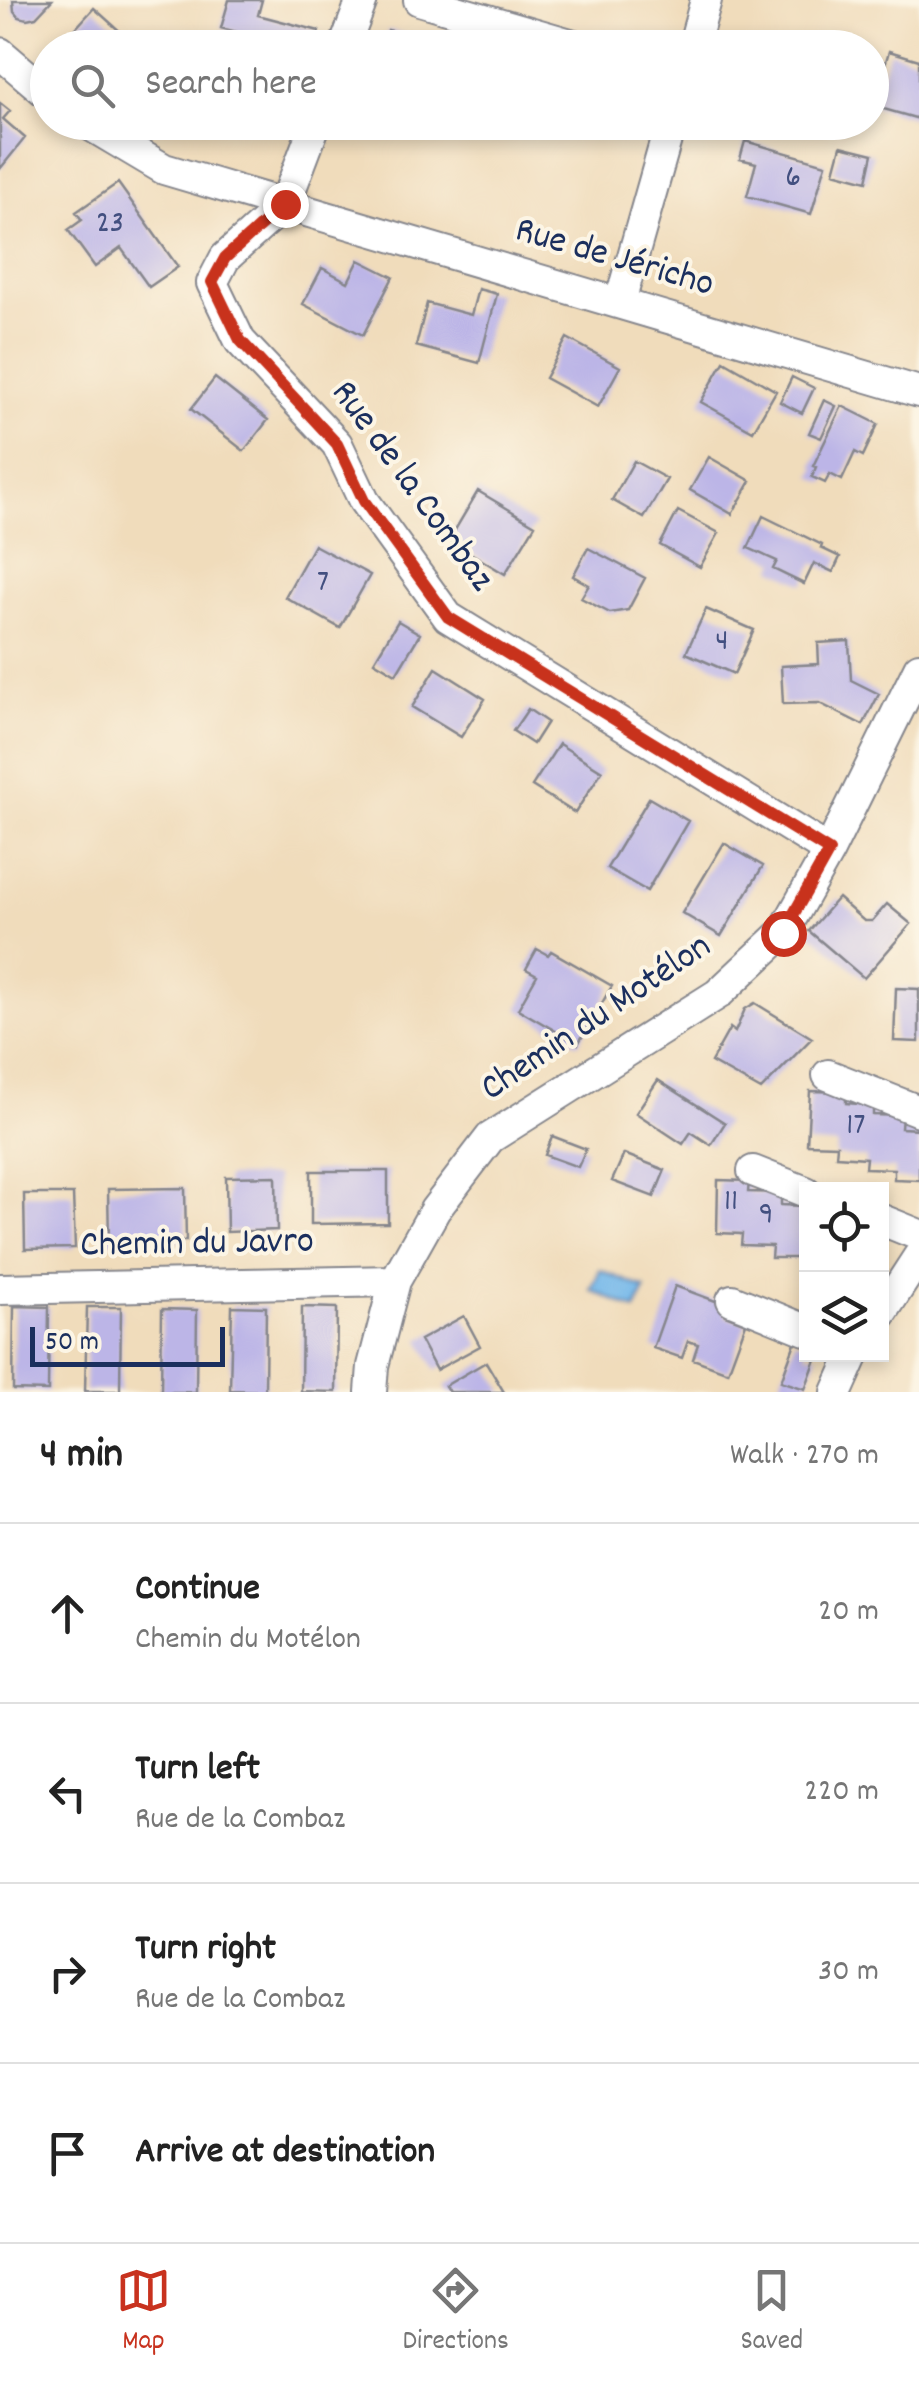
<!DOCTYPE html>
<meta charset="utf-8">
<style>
:root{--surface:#fff;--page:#f6f6f6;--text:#222;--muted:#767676;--line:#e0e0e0;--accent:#c8321e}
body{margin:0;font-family:Dekko,sans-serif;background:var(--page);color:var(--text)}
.controls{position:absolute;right:30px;bottom:30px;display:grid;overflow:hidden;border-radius:0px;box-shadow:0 5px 15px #0003}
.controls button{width:90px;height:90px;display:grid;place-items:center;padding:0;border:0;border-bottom:2px solid var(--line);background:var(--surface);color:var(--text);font:50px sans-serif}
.scale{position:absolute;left:30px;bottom:25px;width:195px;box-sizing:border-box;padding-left:10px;border:5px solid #1b2f5e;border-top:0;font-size:28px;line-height:35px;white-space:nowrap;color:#1b2f5e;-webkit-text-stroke:8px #fcf5e5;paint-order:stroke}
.stop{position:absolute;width:30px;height:30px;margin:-22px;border:8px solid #c8321e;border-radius:50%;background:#fff}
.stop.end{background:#c8321e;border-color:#fff;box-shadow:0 2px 10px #0008}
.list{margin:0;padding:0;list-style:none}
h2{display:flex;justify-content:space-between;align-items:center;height:130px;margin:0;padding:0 40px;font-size:42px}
h2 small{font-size:32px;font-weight:400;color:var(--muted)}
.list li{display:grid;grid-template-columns:65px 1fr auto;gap:30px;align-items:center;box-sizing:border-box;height:180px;padding:0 40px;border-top:2px solid var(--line)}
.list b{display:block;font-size:38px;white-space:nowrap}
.list p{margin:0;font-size:32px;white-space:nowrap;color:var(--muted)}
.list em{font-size:32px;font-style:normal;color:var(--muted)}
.icon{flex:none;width:55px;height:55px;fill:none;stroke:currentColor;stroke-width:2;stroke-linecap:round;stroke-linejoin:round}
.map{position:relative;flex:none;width:919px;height:1392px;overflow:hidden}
.search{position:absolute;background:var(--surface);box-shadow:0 5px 15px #0003;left:30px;right:30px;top:30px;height:110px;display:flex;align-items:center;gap:25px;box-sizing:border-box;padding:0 35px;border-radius:55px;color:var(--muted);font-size:38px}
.sheet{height:850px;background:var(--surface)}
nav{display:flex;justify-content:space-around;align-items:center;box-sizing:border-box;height:140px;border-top:2px solid var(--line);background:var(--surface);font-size:28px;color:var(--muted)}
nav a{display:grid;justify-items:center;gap:5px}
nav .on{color:var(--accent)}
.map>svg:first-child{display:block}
</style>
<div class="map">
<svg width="919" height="1392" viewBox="0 0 919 1392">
<rect width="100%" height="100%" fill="#fcf5e5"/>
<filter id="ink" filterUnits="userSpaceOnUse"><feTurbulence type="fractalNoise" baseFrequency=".01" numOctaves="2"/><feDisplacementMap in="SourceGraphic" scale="20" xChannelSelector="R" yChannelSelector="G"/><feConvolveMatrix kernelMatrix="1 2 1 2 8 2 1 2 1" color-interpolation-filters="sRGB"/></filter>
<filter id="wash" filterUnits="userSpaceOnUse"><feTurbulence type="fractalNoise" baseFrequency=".0048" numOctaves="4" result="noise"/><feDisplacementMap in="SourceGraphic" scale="40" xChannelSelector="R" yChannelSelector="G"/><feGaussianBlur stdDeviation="2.25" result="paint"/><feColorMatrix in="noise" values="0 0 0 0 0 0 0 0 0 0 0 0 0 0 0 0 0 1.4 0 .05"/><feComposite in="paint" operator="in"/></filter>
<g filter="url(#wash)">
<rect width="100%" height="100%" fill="#f0dcbb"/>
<path fill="#74b8ea" stroke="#4874a4" stroke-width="2.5" d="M600 1270 645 1289 636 1310 591 1290Z"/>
<g id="blocks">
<path fill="#bcb5e7" d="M13 0H52L36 17 27 19 19 17 14 11Z
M229 0H262L258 15 319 31 315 48H245L248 35 221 28Z
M94 8 124 35 126 48H79L67 38Z
M388 30 427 40 425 48H384Z
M889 51 919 60V119L873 106Z
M0 103 10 111 3 119 25 138 0 169Z
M745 141 826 164 811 214 747 196 756 163 740 159Z
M841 146 873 154 867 181 834 172Z
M118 183 178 267 149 287 121 248 95 267 68 230 82 220 76 212Z
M359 260 393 277 363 335 303 304 322 268 348 282Z
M478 289 497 294 479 363 416 346 427 303 471 315Z
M567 338 620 367 598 407 545 378Z
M724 361 776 391 753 431 701 402Z
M792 377 814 388 802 413 780 402Z
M215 378 268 420 244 451 191 409Z
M824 400 836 406 821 438 809 433Z
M842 406 878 424 863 456 855 452 842 480 830 474 825 483 812 477 816 467 813 466Z
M709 457 751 481 732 514 690 490Z
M634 461 667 479 644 518 612 500Z
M478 491 535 525 505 574 449 540Z
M678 511 719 533 700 567 660 545Z
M763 516 822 545 821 548 840 557 833 572 814 563 804 584 773 569 777 561 748 548Z
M314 545 370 575 340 628 285 597Z
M588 548 645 578 628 610 610 613 581 598 589 585 573 576Z
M706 609 754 630 734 674 686 653Z
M398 621 420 634 396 674 374 661Z
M849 641 851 680 879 694 863 725 819 703 783 704 781 666 819 664 818 643Z
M436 668 485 699 461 737 412 707Z
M528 709 547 722 533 744 513 731Z
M559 744 602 771 575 813 532 786Z
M649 798 688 821 647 891 607 868Z
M724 843 763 866 721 936 682 913Z
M838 898 864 921H872L887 904 911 924 864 978 809 931Z
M537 949 548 955 551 951 612 986 578 1044 518 1009 537 975 526 969Z
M896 988 919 989V1042L894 1041Z
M755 1003 812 1038 761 1090 711 1062 730 1028 735 1032 745 1009Z
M658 1080 725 1123 711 1145 691 1132 683 1144 636 1113Z
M810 1091 846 1092V1103L873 1105V1115L902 1116 901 1128 919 1129V1180L894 1179V1169L865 1168 866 1158 836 1156 837 1145 807 1144Z
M552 1136 586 1149 578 1167 545 1155Z
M624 1154 665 1170 654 1197 612 1181Z
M311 1171H388V1223L311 1224Z
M276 1176 277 1230 227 1232 226 1177Z
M718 1180 749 1181 748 1192 781 1193V1205L806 1206V1270L800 1269V1258H771L772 1246 741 1245 742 1234 717 1233Z
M185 1188 186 1241 109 1242 108 1189Z
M24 1194H73L75 1248 25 1249Z
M675 1286 729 1306 725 1315 746 1323 728 1372 693 1359 698 1344 688 1341 682 1358 653 1348Z
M14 1306 49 1307 48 1391 13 1390Z
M232 1306 266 1307 265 1391 230 1390Z
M87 1307H121L120 1391H85Z
M302 1307 337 1308 336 1392 301 1391Z
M162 1309 197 1310 196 1392H161Z
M464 1316 480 1346 436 1370 420 1340Z
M796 1340 806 1344V1354H818L805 1389 781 1381Z
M486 1362 504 1392H449L445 1386Z"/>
</g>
</g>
<g filter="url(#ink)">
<use href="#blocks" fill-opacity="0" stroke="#86868c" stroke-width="2.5"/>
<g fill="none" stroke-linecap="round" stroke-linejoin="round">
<g stroke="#86868c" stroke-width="34">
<path id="street" d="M419 0 584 48
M344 48 362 0
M693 48 706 0
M0 53 48 94
M85 122 164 169 919 392
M316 122 285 204 225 258 212 283 240 341 337 444 364 501 448 617 829 851
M620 302 671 122
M828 1075 919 1111
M753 1171 806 1192
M882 1220 919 1235
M0 1289 395 1281
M732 1300 806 1330
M882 1313 919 1256
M371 1392 373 1366 395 1281 435 1210 490 1138 718 994 783 933 829 851 919 668
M837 1392 854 1354"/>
</g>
<use href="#street" stroke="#fff" stroke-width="30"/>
</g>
</g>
<g fill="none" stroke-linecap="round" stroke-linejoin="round" filter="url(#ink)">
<path stroke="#c8321e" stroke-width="12" d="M285 204 225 258 212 282 240 340 337 444 364 501 448 617 829 851 783 933"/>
</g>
<g text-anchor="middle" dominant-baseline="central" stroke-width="8" stroke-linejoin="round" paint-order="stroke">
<g font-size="32" fill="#435080">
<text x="793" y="179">6</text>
<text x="110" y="225">23</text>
<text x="323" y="584">7</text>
<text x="722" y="643">4</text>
<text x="856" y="1127">17</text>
<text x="731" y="1203">11</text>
<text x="766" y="1216">9</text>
</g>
<g font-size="38" fill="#1b2f5e" stroke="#fcf5e5">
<text transform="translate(614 259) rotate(16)">Rue de Jéricho</text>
<text transform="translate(411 487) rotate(54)">Rue de la Combaz</text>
<text transform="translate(597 1019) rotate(-34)">Chemin du Motélon</text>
<text transform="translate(197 1245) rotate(-1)">Chemin du Javro</text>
</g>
</g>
</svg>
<div class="controls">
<button><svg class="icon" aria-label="locate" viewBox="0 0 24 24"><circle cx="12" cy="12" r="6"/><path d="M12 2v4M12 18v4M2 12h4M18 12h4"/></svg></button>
<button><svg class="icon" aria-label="layers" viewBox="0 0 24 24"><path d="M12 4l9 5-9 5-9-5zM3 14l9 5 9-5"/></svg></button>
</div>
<div class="scale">50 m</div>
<div class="stop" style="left:783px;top:933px"></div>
<div class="stop end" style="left:285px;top:204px"></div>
<div class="search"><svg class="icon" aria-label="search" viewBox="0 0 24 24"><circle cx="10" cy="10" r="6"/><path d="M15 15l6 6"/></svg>Search here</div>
</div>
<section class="sheet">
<h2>4 min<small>Walk · 270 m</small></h2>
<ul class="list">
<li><svg class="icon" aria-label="ahead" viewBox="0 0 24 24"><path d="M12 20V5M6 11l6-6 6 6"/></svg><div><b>Continue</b><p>Chemin du Motélon</p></div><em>20 m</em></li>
<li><svg class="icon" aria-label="left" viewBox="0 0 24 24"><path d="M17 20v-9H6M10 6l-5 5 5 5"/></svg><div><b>Turn left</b><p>Rue de la Combaz</p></div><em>220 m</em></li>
<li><svg class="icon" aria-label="right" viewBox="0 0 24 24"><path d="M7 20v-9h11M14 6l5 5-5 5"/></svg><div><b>Turn right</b><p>Rue de la Combaz</p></div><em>30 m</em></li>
<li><svg class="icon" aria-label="arrive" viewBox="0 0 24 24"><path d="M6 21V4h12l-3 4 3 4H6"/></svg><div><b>Arrive at destination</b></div></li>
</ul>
</section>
<nav>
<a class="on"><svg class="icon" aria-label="map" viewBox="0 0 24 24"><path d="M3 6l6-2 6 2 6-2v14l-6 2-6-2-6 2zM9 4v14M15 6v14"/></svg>Map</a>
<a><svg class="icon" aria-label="directions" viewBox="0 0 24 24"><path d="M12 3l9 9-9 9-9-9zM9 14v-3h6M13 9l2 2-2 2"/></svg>Directions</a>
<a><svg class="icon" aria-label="saved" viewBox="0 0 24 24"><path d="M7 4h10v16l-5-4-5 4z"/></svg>Saved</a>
</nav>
